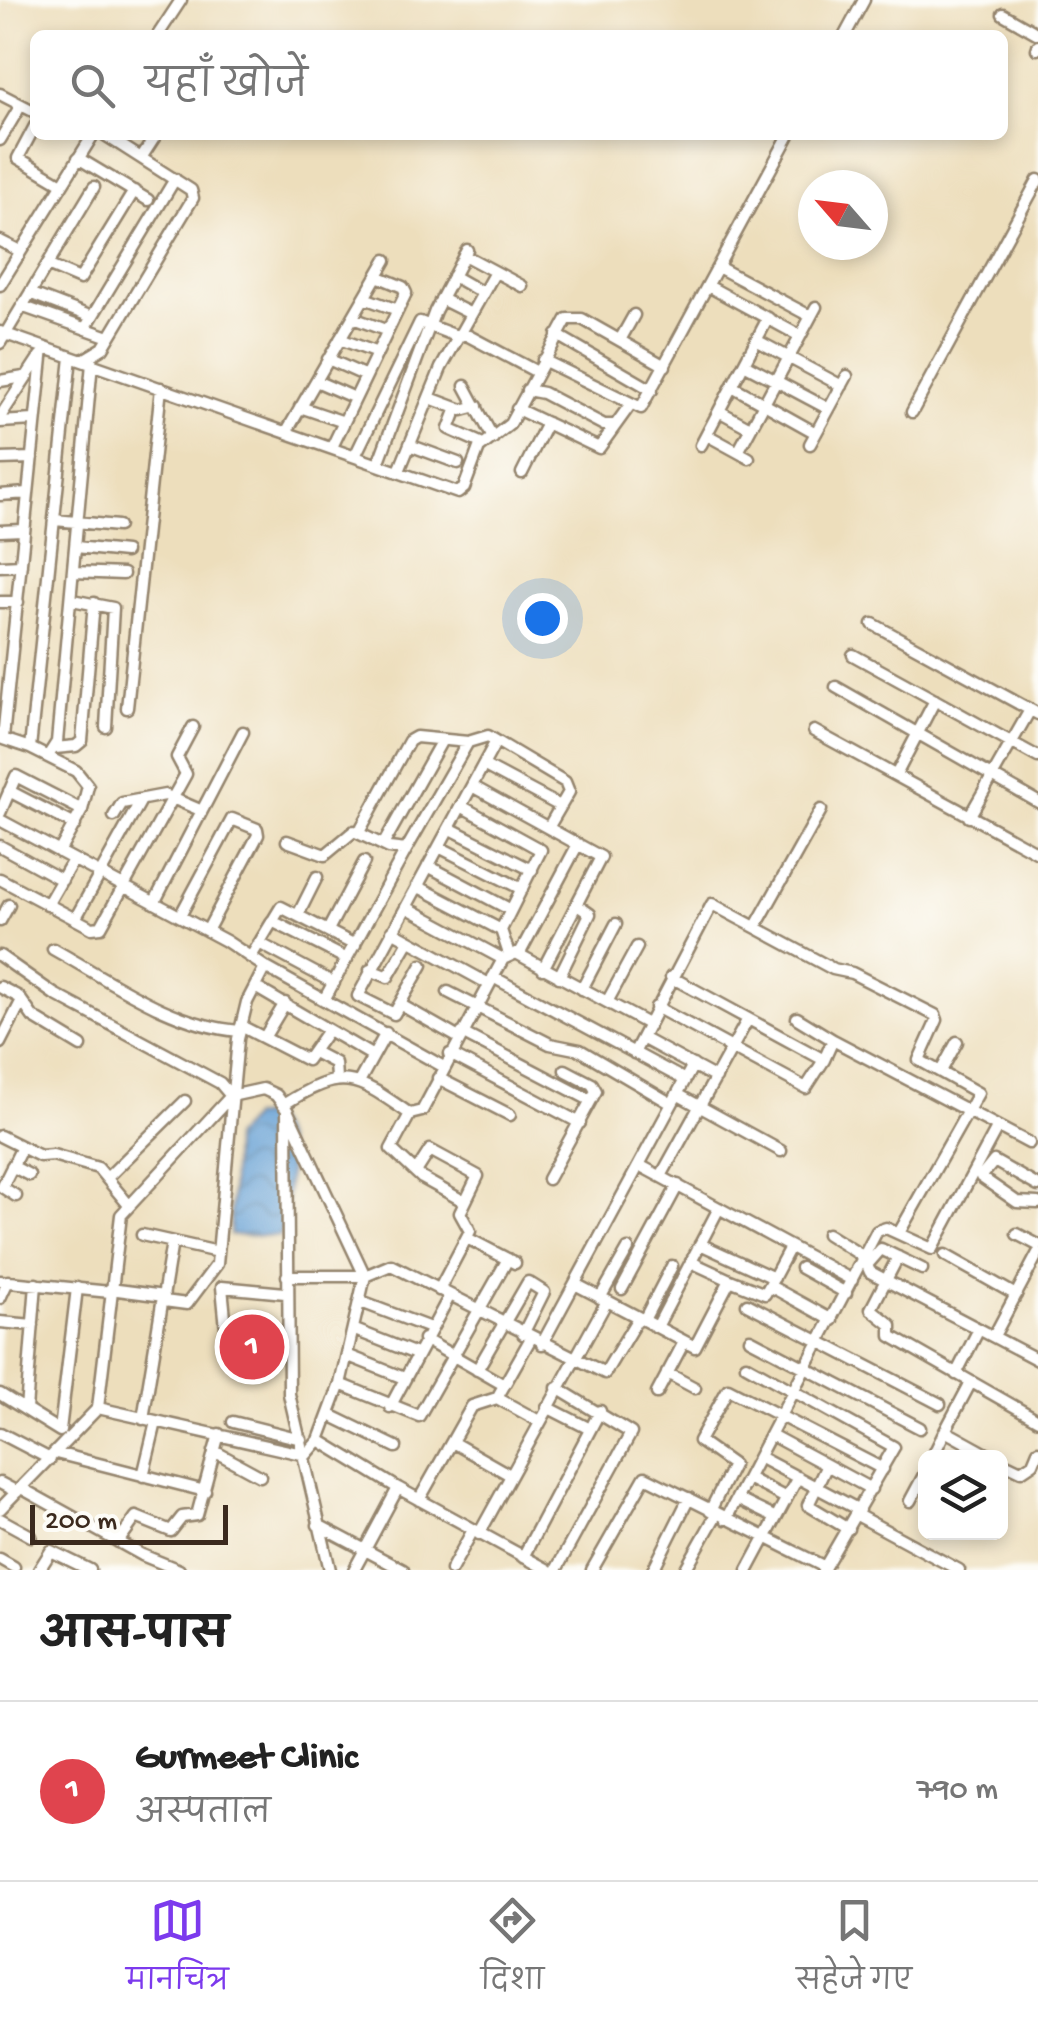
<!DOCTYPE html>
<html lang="hi">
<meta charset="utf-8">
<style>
:root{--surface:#fff;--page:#f2f2f2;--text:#222;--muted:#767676;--line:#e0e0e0;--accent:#7c3aed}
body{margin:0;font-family:"Gochi Hand","Playpen Sans Deva",sans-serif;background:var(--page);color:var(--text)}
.controls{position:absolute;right:30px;bottom:30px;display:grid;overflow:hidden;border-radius:15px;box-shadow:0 5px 15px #0003}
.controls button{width:90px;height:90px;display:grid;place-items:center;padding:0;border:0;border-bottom:2px solid var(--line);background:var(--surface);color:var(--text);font:50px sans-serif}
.compass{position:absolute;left:798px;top:170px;width:90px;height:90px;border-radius:50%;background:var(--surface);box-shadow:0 5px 15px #0003;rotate:298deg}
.scale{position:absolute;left:30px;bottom:25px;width:198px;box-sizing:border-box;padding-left:10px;border:5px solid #3b2a1e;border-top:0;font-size:28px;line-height:35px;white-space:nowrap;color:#3b2a1e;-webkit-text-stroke:8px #fdfcf7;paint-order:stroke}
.you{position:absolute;left:542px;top:618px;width:35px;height:35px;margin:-25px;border:8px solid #fff;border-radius:50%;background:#1a73e8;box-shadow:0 0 0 15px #1a73e833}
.badge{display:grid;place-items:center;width:65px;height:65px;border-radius:50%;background:var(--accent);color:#fff;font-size:32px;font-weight:700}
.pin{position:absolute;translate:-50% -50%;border:5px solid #fff;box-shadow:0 2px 10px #0006}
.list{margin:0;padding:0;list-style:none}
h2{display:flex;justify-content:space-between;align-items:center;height:130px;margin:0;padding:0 40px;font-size:42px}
h2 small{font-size:32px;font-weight:400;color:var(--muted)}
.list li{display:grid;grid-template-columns:65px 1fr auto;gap:30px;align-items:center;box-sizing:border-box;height:180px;padding:0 40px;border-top:2px solid var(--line)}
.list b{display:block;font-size:38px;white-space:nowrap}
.list p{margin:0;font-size:32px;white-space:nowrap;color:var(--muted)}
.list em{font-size:32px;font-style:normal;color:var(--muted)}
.icon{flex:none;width:55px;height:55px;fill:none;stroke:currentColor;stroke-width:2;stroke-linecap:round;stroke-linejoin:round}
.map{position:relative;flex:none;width:1038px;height:1570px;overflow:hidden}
.search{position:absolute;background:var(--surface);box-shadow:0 5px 15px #0003;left:30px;right:30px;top:30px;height:110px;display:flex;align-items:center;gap:25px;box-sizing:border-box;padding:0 35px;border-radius:15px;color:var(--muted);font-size:38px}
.sheet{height:310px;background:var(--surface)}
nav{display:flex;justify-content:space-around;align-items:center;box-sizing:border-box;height:140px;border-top:2px solid var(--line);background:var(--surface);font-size:28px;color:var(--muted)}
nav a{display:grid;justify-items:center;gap:5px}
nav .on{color:var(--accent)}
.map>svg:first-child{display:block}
</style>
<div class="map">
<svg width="1038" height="1570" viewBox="0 0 1038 1570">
<defs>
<pattern id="water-waves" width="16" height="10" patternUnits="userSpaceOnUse" patternTransform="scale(2.5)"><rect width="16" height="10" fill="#639fd4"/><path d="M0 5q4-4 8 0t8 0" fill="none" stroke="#5382ab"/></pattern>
</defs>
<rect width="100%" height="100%" fill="#fdfcf7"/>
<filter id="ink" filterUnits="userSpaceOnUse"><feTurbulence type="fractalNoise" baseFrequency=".01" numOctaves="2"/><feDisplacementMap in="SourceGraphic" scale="20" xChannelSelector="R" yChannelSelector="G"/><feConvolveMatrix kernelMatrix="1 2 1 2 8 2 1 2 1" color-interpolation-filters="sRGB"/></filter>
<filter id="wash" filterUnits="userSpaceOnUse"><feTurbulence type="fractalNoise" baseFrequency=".0048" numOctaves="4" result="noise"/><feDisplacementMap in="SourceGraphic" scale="40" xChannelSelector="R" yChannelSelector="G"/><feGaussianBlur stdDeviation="2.25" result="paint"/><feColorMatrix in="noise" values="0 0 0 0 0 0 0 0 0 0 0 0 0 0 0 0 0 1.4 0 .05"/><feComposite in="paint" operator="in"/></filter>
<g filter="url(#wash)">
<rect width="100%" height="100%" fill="#eddebc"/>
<path fill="url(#water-waves)" stroke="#4f6479" stroke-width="2.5" d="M268 1114C300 1147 287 1195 280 1236L230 1235 233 1138 252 1117Z"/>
</g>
<g filter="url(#ink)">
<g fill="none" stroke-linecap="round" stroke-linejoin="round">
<g stroke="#94846d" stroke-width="15">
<path id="minor" d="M1003 14 1038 34
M158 35 181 0
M845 35 864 0
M1037 49 1038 46
M0 94 35 112
M35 126 18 158 62 184
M0 140 21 105
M78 158 148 200
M141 158 156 135
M0 241 20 251
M464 255 522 286
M47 265 80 279 134 191
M718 267 810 316
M453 276 483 293
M0 285 93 135
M708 286 800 336
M32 294 92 317
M364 298 398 310
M441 299 471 314
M24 307 109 337
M353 318 388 331
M86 327 175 179
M0 332 71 357 30 748 76 771 88 786 82 810 59 852
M461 332 537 372
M557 335 652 390
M340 339 377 353
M620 340 634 315
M756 340 842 386
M0 343 94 187
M71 357 458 493 464 488 479 448 510 424 567 319H582L665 366
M328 359 366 376
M83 360 103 348 193 198 191 190 105 135
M543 360 641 408 789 135
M744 364 829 409
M0 381 24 377
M316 381 355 398
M465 386 493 438
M732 386 816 433
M527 390 543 393 604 425H615
M430 398 462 410 477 406
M300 407 344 422
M457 408 449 429 483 444
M517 409 599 448 630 405
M719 411 750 428
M912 412 1038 180
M0 417 40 356
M0 422 34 420
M287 431 386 260
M707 435 749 458
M810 444 847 376
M701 445 768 318
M412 446 458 463
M332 447 406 293 403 287 377 276
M738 452 816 307
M355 456 420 322 459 337
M0 459 32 458
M378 464 435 311 467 250
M399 471 441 368 495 272
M522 473 547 423
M0 495 27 493
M55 520 118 526
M0 531 22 530
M76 547 125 552
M0 566 21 565
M74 572 123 574
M72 600 113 608 106 727
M0 602H18
M873 624 1038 714
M853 655 1038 757
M836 687 1038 802
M127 708 161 388
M814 731 1038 853
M0 738 30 748
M3 738 43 348
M55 748 76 746 82 741 94 603
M48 756 57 742 92 363
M483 765 560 806
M896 775 935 700
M472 786 601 857 543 969
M9 791 75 825
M461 806 541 850 501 930 509 954
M0 813 16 776 82 810
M114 816 122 803 165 795 200 810
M969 817 1030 710
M0 820 226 941 265 967 247 1002 238 1039 217 1264 187 1304 164 1301
M449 828 532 870
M359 832 409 741 416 737 468 742 488 736 565 782 569 792 548 828
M287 841 325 855 354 831 389 848 406 850 468 742
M383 845 442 740
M0 846 62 880
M439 847 522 889
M428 866 511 910
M0 879 92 928 101 927 186 774 177 757 193 727
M417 886 501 930
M154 903 243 732
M47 905 73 860
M406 907 503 959
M298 915 317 877
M180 916 232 819 257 829 258 835 207 931
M75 919 140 802
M0 921 9 905
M272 921 347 959
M756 926 821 810
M328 930 364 862
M392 931 489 984
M259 943 334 983
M53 949C111 981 172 1026 240 1031
M518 954 646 1023
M252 955 281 907 355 945
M0 956 54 994 220 1083 231 1096
M422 965 394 1014 358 996 495 743
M265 967 444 1067
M370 970 388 977 409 941
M493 977 685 1080
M559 977 590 914 577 905
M671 977 824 1060 833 1040 1029 1143
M0 987 19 997 33 1017 81 1046
M255 987 373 1056
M582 989 616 924
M448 992 550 1044 580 1050 672 1104
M324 1000 406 850
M607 1002 637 947
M401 1005 459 1038
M656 1007 806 1088 824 1060
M797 1018 833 1040
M241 1026 307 1060 328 1030
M462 1033 590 1100
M264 1038 285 1003
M642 1038 716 1078
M0 1043 21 1002
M314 1052 335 1063 336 1078
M634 1053 712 904 833 969 852 973 935 1015 937 1020 919 1060 978 1093 899 1233
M450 1054 580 1123
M941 1071 957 1042
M438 1078 510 1115
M360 1080 386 1033
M263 1089 276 1095 287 1110 365 1276 340 1384 319 1440 306 1455 98 1408 121 1215 231 1096Z
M677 1094 781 1151
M283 1105C343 1067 354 1075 410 1114
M287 1110 289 1394 330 1570
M0 1136 40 1156 53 1155 98 1168 128 1204
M639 1165 852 1280
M12 1166 29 1175
M416 1172 430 1150 478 1176 460 1213 470 1231 439 1290
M661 1176 748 1019
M108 1177 185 1101
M548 1179 596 1091 592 1084 565 1070
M1038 1186 994 1161 981 1177 1017 1202 1038 1203
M16 1196 2 1187 22 1147
M465 1202 422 1178 391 1149 410 1114 422 1111 503 959 521 951 578 844
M827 1234 864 1257
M1017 1234 1038 1245
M142 1235 218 1252
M467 1238 515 1263
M700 1244 774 1278
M945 1255 1016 1295
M898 1257 871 1309 891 1325V1336L1038 1420
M691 1262 730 1280
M801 1268 846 1293
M922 1269 881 1249 867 1265 870 1272 1038 1360
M287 1276H365L391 1265 605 1373 638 1318
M0 1281 110 1292
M575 1284 695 1347 730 1280 765 1294 790 1247
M770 1286 832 1320
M110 1289 164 1296
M622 1289 678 1185
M0 1298 8 1281
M600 1298 628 1249
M361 1302 430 1328
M747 1304 940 1404
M644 1320 672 1266
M0 1322 33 1325
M225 1322 253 1323
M657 1327 719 1208
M355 1330 416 1354
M994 1336 1038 1253
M531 1338 497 1398 539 1421
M424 1339 504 1385
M750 1339 920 1428
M542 1344 693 1065
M228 1348 222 1287 285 1293
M349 1356 404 1378
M746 1365 894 1447 823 1570
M477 1370 528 1282 544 1292 523 1334
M667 1373 695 1388
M956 1374 979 1329
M340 1384 419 1416 508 1259
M657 1393 684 1342
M0 1394 60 1431
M390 1407 450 1295
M547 1407 590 1429
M26 1409 36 1284
M330 1415 396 1447
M143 1419 172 1242
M233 1422 301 1439
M60 1430 77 1288
M945 1431 971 1382
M0 1433 50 1459
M771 1435 871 1489
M319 1440 398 1488
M452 1442 510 1475
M214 1451 260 1476
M56 1453 205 1491
M759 1457 859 1510
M932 1458 945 1431 994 1458
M1000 1461 1021 1471 1033 1463 1038 1451
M827 1465 808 1505 848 1529
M143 1476 156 1422
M748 1478 786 1498
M0 1483 17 1492
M21 1488 142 1555 179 1570
M737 1499 776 1518
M419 1500 472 1406 497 1398
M910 1501 926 1471
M0 1509 98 1408
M710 1511 733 1465 699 1441 728 1389 883 1469
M857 1515 959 1570
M0 1519 31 1536
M726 1519 877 1231 886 1228 932 1249 997 1128
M318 1525 403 1570
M479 1534 607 1301
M118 1542 136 1517 171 1531 182 1517 197 1515 219 1434
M523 1557 600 1411
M0 1559 14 1567
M39 1570 51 1551 90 1570
M354 1570 398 1488 548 1570
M451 1570 473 1530
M556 1570 631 1433 557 1388
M592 1570 645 1477 825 1567
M653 1570 689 1498
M685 1570 716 1515
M748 1570 798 1477"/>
</g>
<use href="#minor" stroke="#fff" stroke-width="10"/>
</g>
</g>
</svg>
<div class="controls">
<button><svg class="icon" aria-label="layers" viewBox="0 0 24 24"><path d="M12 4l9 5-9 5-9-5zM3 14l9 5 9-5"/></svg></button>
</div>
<svg class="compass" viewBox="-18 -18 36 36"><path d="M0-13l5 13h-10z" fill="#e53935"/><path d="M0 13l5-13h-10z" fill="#767676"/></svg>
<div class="scale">200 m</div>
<div class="you"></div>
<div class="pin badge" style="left:252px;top:1347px;background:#e0444e">1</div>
<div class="search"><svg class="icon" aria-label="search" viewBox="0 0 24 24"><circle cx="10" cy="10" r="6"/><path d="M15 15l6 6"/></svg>यहाँ खोजें</div>
</div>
<section class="sheet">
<h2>आस-पास<small></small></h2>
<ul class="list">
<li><span class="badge" style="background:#e0444e">1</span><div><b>Gurmeet Clinic</b><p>अस्पताल</p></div><em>790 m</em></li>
</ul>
</section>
<nav>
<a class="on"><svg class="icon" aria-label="map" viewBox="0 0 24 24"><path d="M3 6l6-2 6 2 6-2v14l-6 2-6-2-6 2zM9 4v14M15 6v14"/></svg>मानचित्र</a>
<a><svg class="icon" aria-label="directions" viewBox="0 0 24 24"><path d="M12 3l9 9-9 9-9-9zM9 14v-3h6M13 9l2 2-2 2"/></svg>दिशा</a>
<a><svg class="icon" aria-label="saved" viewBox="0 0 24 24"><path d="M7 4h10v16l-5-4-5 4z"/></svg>सहेजे गए</a>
</nav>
